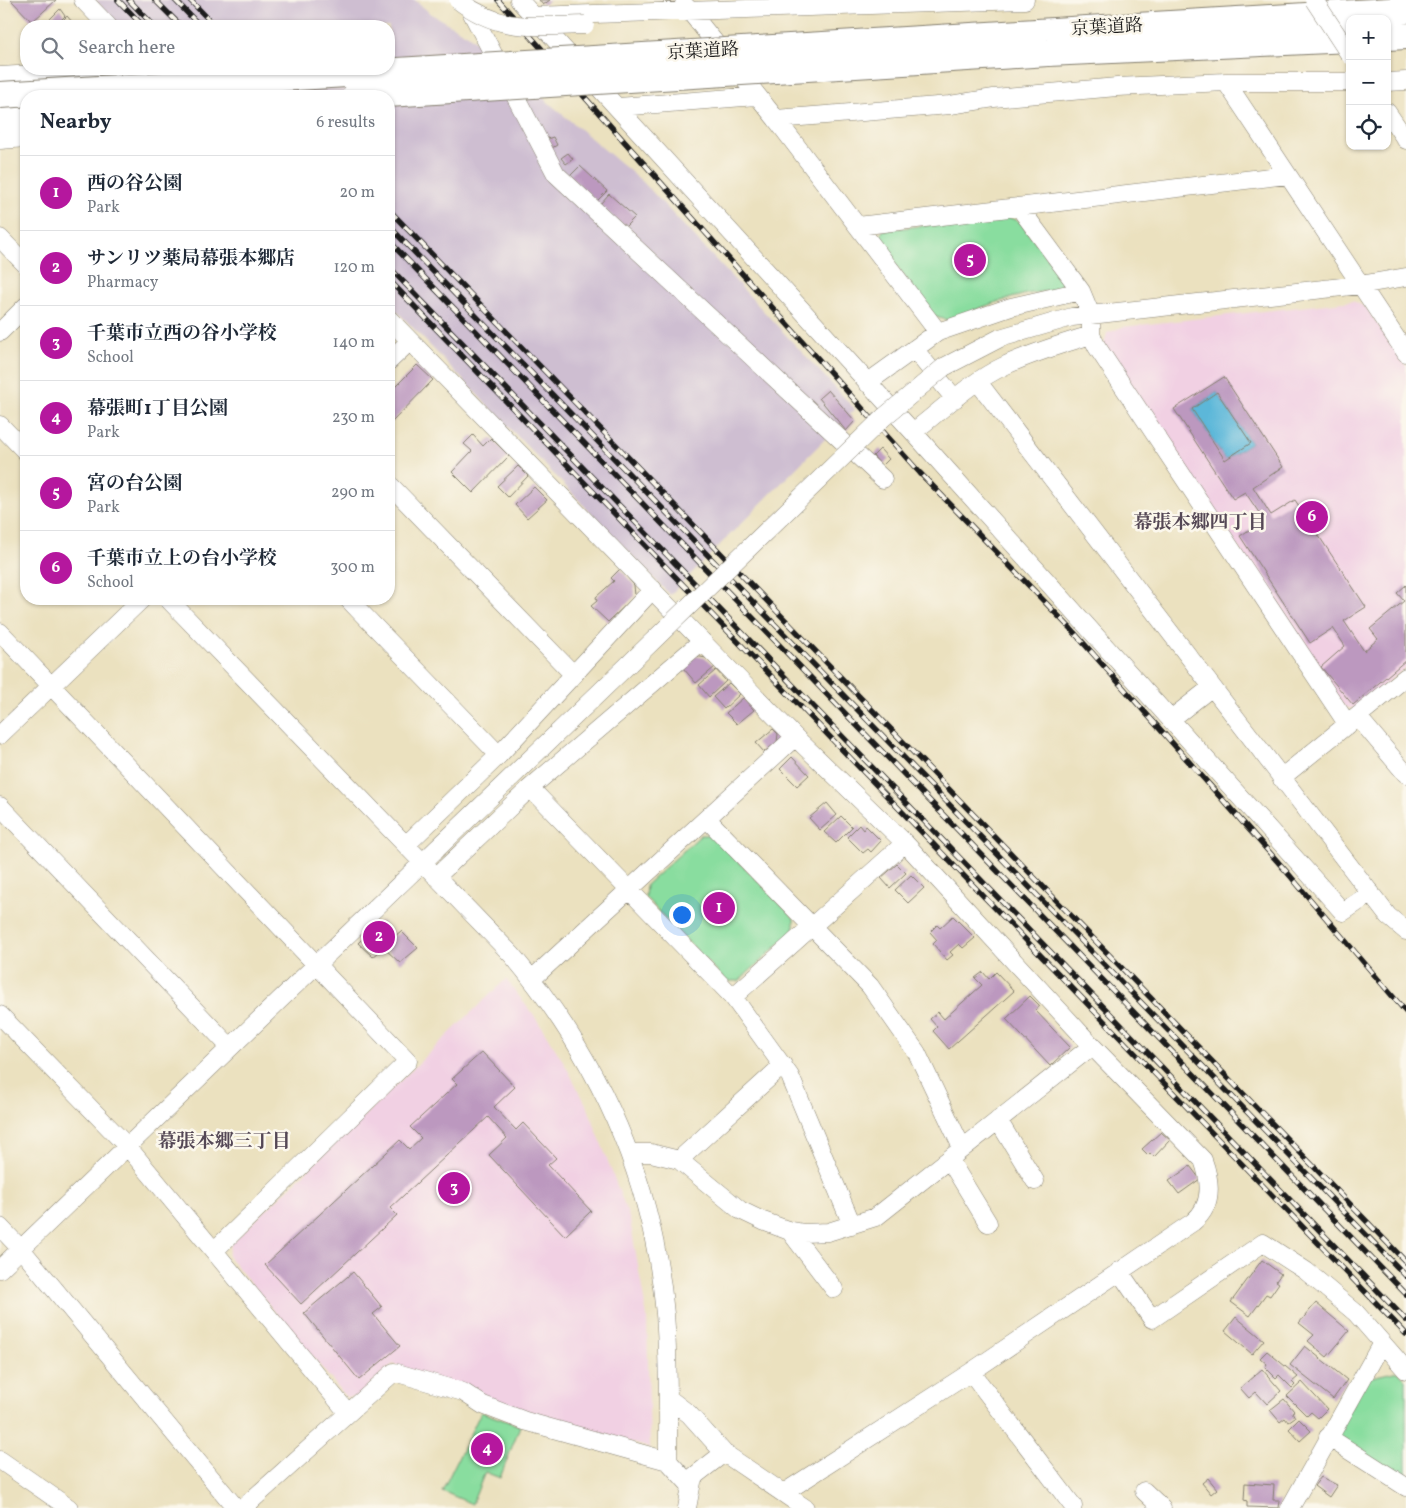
<!DOCTYPE html>
<meta charset="utf-8">
<style>
:root{--surface:#fff;--page:#f6f6f7;--text:#1f2937;--muted:#747a83;--line:#e0e1e3;--accent:#b5179e}
body{margin:0;font-family:Vollkorn,"Noto Serif JP",serif;background:var(--page);color:var(--text)}
.controls{position:absolute;right:15px;top:15px;display:grid;overflow:hidden;border-radius:10px;box-shadow:0 1px 4px #0004}
.controls button{width:45px;height:45px;display:grid;place-items:center;padding:0;border:0;border-bottom:1px solid var(--line);background:var(--surface);color:var(--text);font:25px sans-serif}
.you{position:absolute;left:681px;top:914px;width:18px;height:18px;margin:-12px;border:4px solid #fff;border-radius:50%;background:#1a73e8;box-shadow:0 0 0 8px #1a73e833}
.badge{display:grid;place-items:center;width:32px;height:32px;border-radius:50%;background:var(--accent);color:#fff;font-size:16px;font-weight:700}
.pin{position:absolute;translate:-50% -50%;border:2px solid #fff;box-shadow:0 1px 5px #0006}
.list{margin:0;padding:0;list-style:none}
h2{display:flex;justify-content:space-between;align-items:center;height:65px;margin:0;padding:0 20px;font-size:21px}
h2 small{font-size:16px;font-weight:400;color:var(--muted)}
.list li{display:grid;grid-template-columns:32px 1fr auto;gap:15px;align-items:center;box-sizing:border-box;height:75px;padding:0 20px;border-top:1px solid var(--line)}
.list b{display:block;font-size:19px;white-space:nowrap}
.list p{margin:0;font-size:16px;white-space:nowrap;color:var(--muted)}
.list em{font-size:16px;font-style:normal;color:var(--muted)}
.icon{flex:none;width:28px;height:28px;fill:none;stroke:currentColor;stroke-width:2;stroke-linecap:round;stroke-linejoin:round}
.map{position:relative;flex:none;width:1406px;height:1508px;overflow:hidden}
.search{position:absolute;background:var(--surface);box-shadow:0 1px 4px #0004;left:20px;top:20px;width:375px;height:55px;display:flex;align-items:center;gap:12px;box-sizing:border-box;padding:0 18px;border-radius:20px;color:var(--muted);font-size:19px}
.panel{position:absolute;background:var(--surface);box-shadow:0 1px 4px #0004;left:20px;top:90px;width:375px;height:515px;border-radius:20px}
.map>svg:first-child{display:block}
</style>
<div class="map">
<svg width="1406" height="1508" viewBox="0 0 1406 1508">
<rect width="100%" height="100%" fill="#fbf7ec"/>
<filter id="ink" filterUnits="userSpaceOnUse"><feTurbulence type="fractalNoise" baseFrequency=".02" numOctaves="2"/><feDisplacementMap in="SourceGraphic" scale="10" xChannelSelector="R" yChannelSelector="G"/><feConvolveMatrix kernelMatrix="1 2 1 2 8 2 1 2 1" color-interpolation-filters="sRGB"/></filter>
<filter id="wash" filterUnits="userSpaceOnUse"><feTurbulence type="fractalNoise" baseFrequency=".0096" numOctaves="4" result="noise"/><feDisplacementMap in="SourceGraphic" scale="20" xChannelSelector="R" yChannelSelector="G"/><feGaussianBlur stdDeviation="1.12" result="paint"/><feColorMatrix in="noise" values="0 0 0 0 0 0 0 0 0 0 0 0 0 0 0 0 0 1.4 0 .05"/><feComposite in="paint" operator="in"/></filter>
<g filter="url(#wash)">
<rect width="100%" height="100%" fill="#ebe1bf"/>
<path fill="#f1d0e3" d="M1353 301 1367 308 1406 366V667L1356 709 1344 707 1104 345 1107 333 1122 327Z
M506 979 537 1020 563 1061 588 1108 630 1220 647 1317 650 1448 523 1412 393 1364 357 1397H346L228 1256 231 1244Z"/>
<path fill="#cebed1" d="M95 0H415L431 14 468 35 643 182 855 409 670 595 389 303V96H188L162 69H389V26H120Z"/>
<path fill="#89dd9f" stroke="#527c5e" d="M1008 217 1020 222 1063 278 1060 289 1026 294 994 303 948 320 935 317 878 242 883 230Z
M701 835H713L794 918V930L739 981H726L645 897 646 885Z
M1398 1371 1406 1379V1483L1333 1438 1367 1378Z
M481 1412 520 1426 500 1478 485 1472 472 1504 442 1491Z"/>
<path fill="#5bb7d9" stroke="#3c6a7a" d="M1217 392 1251 443 1225 460 1192 409Z"/>
<g id="blocks">
<path fill="#bc98bf" fill-rule="evenodd" d="M11 0H56L32 22Z
M539 0H550L543 5Z
M60 9 65 16 55 26H43Z
M67 16 73 23 70 26H57Z
M553 137 557 145 552 148 547 139Z
M568 153 573 159 566 164 561 158Z
M580 166 607 191 597 201 570 176Z
M609 194 635 217 625 227 600 204Z
M417 365 433 380 389 425V393Z
M1224 377 1283 467 1253 487 1271 515 1295 500 1366 607 1344 621 1364 651 1378 639 1370 629 1404 601 1397 593 1406 585V660L1353 705 1321 667 1345 646 1333 628 1310 643 1240 536 1264 520 1245 492 1233 499 1174 409ZM1217 392 1251 443 1225 460 1192 409Z
M828 390 855 421 846 431 819 398Z
M473 435 483 446 491 438 509 456 473 493 452 472 472 451 464 444Z
M880 449 889 459 882 466 873 456Z
M518 466 528 476 508 497 497 486Z
M534 487 547 500 527 518 515 505Z
M620 569 634 585 635 596 608 622 591 606 597 601 596 597 614 581 611 578Z
M695 656 706 658 715 667 696 683 683 668Z
M716 670 726 681 709 697 699 685Z
M729 683 740 694 724 709 713 697Z
M743 698 754 710 737 724 726 713Z
M773 729 778 734 777 742 764 752 756 743Z
M792 757 809 775 797 786 780 769Z
M827 803 837 815 820 830 809 818Z
M841 816 852 827 836 843 824 832Z
M859 825 863 830 866 826 881 841 871 852 868 849 863 853 847 837Z
M897 864 906 873 890 888 881 878Z
M911 875 924 888 908 903 895 890Z
M953 916 975 938 963 948 959 944 950 952 953 955 947 960 933 944 937 940 930 932 937 925 940 928Z
M381 921 395 936 401 931 418 948 400 963 384 948 373 957 358 943Z
M983 972 989 979 996 972 1014 991 949 1049 933 1031 937 1027 930 1019 938 1012 944 1019 982 985 975 978Z
M1030 996 1040 1006 1035 1010 1070 1047 1050 1066 1006 1019Z
M482 1052 515 1087 494 1107 516 1130 523 1123 556 1158 548 1165 591 1211 565 1236 489 1155 507 1138 488 1117 390 1208 397 1215 301 1304 265 1265 400 1140 409 1149 421 1138 410 1127 457 1084 452 1079Z
M1161 1132 1170 1140 1154 1157 1150 1153 1148 1155 1142 1149Z
M1190 1166 1200 1179 1179 1194 1169 1181Z
M1262 1260 1281 1274 1276 1281 1279 1283 1270 1296 1266 1294 1250 1316 1231 1302Z
M353 1272 382 1307 373 1314 400 1346 359 1380 304 1313Z
M1316 1303 1349 1331 1327 1357 1308 1341 1314 1335 1299 1323Z
M1236 1317 1264 1340 1252 1354 1225 1331Z
M1305 1346 1347 1380 1333 1399 1290 1365Z
M1267 1351 1298 1377 1292 1382 1295 1385 1292 1388 1279 1375 1276 1378 1265 1367 1267 1364 1260 1358Z
M1262 1369 1281 1391 1267 1404 1256 1392 1249 1398 1240 1388Z
M1302 1382 1327 1409 1318 1418 1311 1412 1307 1416 1287 1396Z
M1284 1399 1294 1411 1292 1412 1295 1417 1288 1422 1285 1418 1280 1422 1270 1410Z
M1299 1419 1311 1431 1300 1441 1289 1429Z
M1321 1477 1337 1485 1329 1497 1314 1486Z
M1208 1478 1217 1489 1211 1494 1202 1483Z
M1245 1483 1274 1485 1273 1500H1280L1279 1508 1247 1507V1501L1244 1500Z"/>
</g>
</g>
<g filter="url(#ink)">
<use href="#blocks" fill-opacity="0" stroke="#847e6e" stroke-width="1"/>
<g fill="none" stroke-linecap="round" stroke-linejoin="round">
<g stroke="#847e6e" stroke-width="19">
<path id="minor" d="M83 0 108 26
M465 0 556 174 883 479
M519 0 913 432 1343 912 1371 893
M684 4 776 119 938 332
M533 16 1025 0
M149 69 170 90
M0 76 120 69
M1226 82 1406 353
M1387 82 1406 81
M619 107 756 96
M1387 112 1406 140
M776 119 950 105 994 98 1117 87 1226 82H1350
M0 140 26 138
M1019 207 1081 291 1091 315V335L1097 347 1348 725
M858 226 1287 175
M0 238 26 265
M389 319 795 737 905 843 1092 1046 1203 1160C1211 1182 1213 1206 1193 1222L971 1372 785 1492
M0 332 26 306
M914 349 955 399
M389 361 410 341
M944 367 1000 338 1072 317 1360 285 1406 277
M978 382 1388 916 1406 931
M867 383 938 332 1011 307 1081 291
M0 425 26 452
M913 432C942 410 970 382 1004 366 1031 353 1062 344 1091 335
M389 484 574 675
M168 599 512 955C599 1059 653 1178 665 1314 669 1362 668 1412 668 1461
M348 599 499 755
M0 632 408 1061 215 1250
M1358 717 1406 774
M1171 719 1212 687
M0 735 142 599
M1281 778 1406 677
M530 788 733 997 790 1076 852 1225
M0 806 230 1047
M707 819 870 986 917 1053 962 1148
M406 845 499 755 653 589
M436 877 530 788 702 641
M532 979 795 737
M733 997 905 843
M0 1015 127 1146 348 1413
M998 1120 1035 1181
M630 1153H651L679 1160 740 1210 763 1221 787 1230 804 1233 828 1232 876 1217 1092 1046
M949 1159 988 1223
M679 1160 783 1065
M0 1227 21 1249 236 1508
M789 1230 834 1289
M0 1269 629 664
M1119 1271 1152 1319 1263 1243 1306 1271 1356 1313 1406 1370
M971 1372 1073 1506
M668 1398 689 1414 724 1453 805 1508
M1328 1437 1406 1487
M0 1460 69 1508
M1144 1491 1162 1508
M243 1508 394 1372 463 1392 483 1405 525 1421 668 1461 690 1485
M687 1508 693 1477 724 1453
M1290 1508 1382 1343"/>
</g>
<g stroke="#847e6e" stroke-width="28">
<path id="highway" d="M1037 32 1406 10
M1387 37 1406 36
M1048 53 1350 39
M0 119 26 117"/>
</g>
<use href="#minor" stroke="#fff" stroke-width="18"/>
<use href="#highway" stroke="#fff" stroke-width="26"/>
<g stroke="#1c1c1c" stroke-width="5.5">
<path id="rail" d="M118 0 143 26
M129 0 154 26
M155 0 181 26
M175 0 200 26
M190 0 215 26
M498 0 920 473 1071 629 1286 871 1406 1012
M184 69 211 96
M196 69 222 96
M222 69 249 96
M240 69 266 96
M255 69 281 96
M389 210 1406 1262
M389 226 1406 1276
M389 241 1406 1294
M389 267 1406 1320
M389 280 1406 1334"/>
</g>
<use href="#rail" stroke="#fbf7ec" stroke-width="4" stroke-dasharray="11" stroke-linecap="butt"/>
<g stroke="#847e6e" stroke-width="19" stroke-linecap="butt">
<path id="minor-bridge" d="M458 0C501 33 534 26 585 25
M1314 0 1350 55
M629 664 884 417 944 367"/>
</g>
<g stroke="#847e6e" stroke-width="28" stroke-linecap="butt">
<path id="highway-bridge" d="M0 95 1037 32
M355 96 1048 53"/>
</g>
<use href="#minor-bridge" stroke="#fff" stroke-width="18"/>
<use href="#highway-bridge" stroke="#fff" stroke-width="26"/>
</g>
</g>
<g text-anchor="middle" dominant-baseline="central" stroke-width="5" stroke-linejoin="round" paint-order="stroke">
<g font-size="18" fill="#1c1c1c" stroke="#fbf7ec">
<text transform="translate(1107 28) rotate(-3)">京葉道路</text>
<text transform="translate(703 52) rotate(-3)">京葉道路</text>
</g>
<g font-size="19" font-weight="bold" fill="#544755" stroke="#fbf7ec">
<text x="1200" y="523">幕張本郷四丁目</text>
<text x="224" y="1142">幕張本郷三丁目</text>
</g>
</g>
</svg>
<div class="controls">
<button>+</button>
<button>−</button>
<button><svg class="icon" aria-label="locate" viewBox="0 0 24 24"><circle cx="12" cy="12" r="6"/><path d="M12 2v4M12 18v4M2 12h4M18 12h4"/></svg></button>
</div>
<div class="you"></div>
<div class="pin badge" style="left:719px;top:908px">1</div>
<div class="pin badge" style="left:379px;top:937px">2</div>
<div class="pin badge" style="left:454px;top:1188px">3</div>
<div class="pin badge" style="left:487px;top:1449px">4</div>
<div class="pin badge" style="left:970px;top:260px">5</div>
<div class="pin badge" style="left:1312px;top:517px">6</div>
<div class="search"><svg class="icon" aria-label="search" viewBox="0 0 24 24"><circle cx="10" cy="10" r="6"/><path d="M15 15l6 6"/></svg>Search here</div>
<section class="panel">
<h2>Nearby<small>6 results</small></h2>
<ul class="list">
<li><span class="badge">1</span><div><b>西の谷公園</b><p>Park</p></div><em>20 m</em></li>
<li><span class="badge">2</span><div><b>サンリツ薬局幕張本郷店</b><p>Pharmacy</p></div><em>120 m</em></li>
<li><span class="badge">3</span><div><b>千葉市立西の谷小学校</b><p>School</p></div><em>140 m</em></li>
<li><span class="badge">4</span><div><b>幕張町1丁目公園</b><p>Park</p></div><em>230 m</em></li>
<li><span class="badge">5</span><div><b>宮の台公園</b><p>Park</p></div><em>290 m</em></li>
<li><span class="badge">6</span><div><b>千葉市立上の台小学校</b><p>School</p></div><em>300 m</em></li>
</ul>
</section>
</div>
